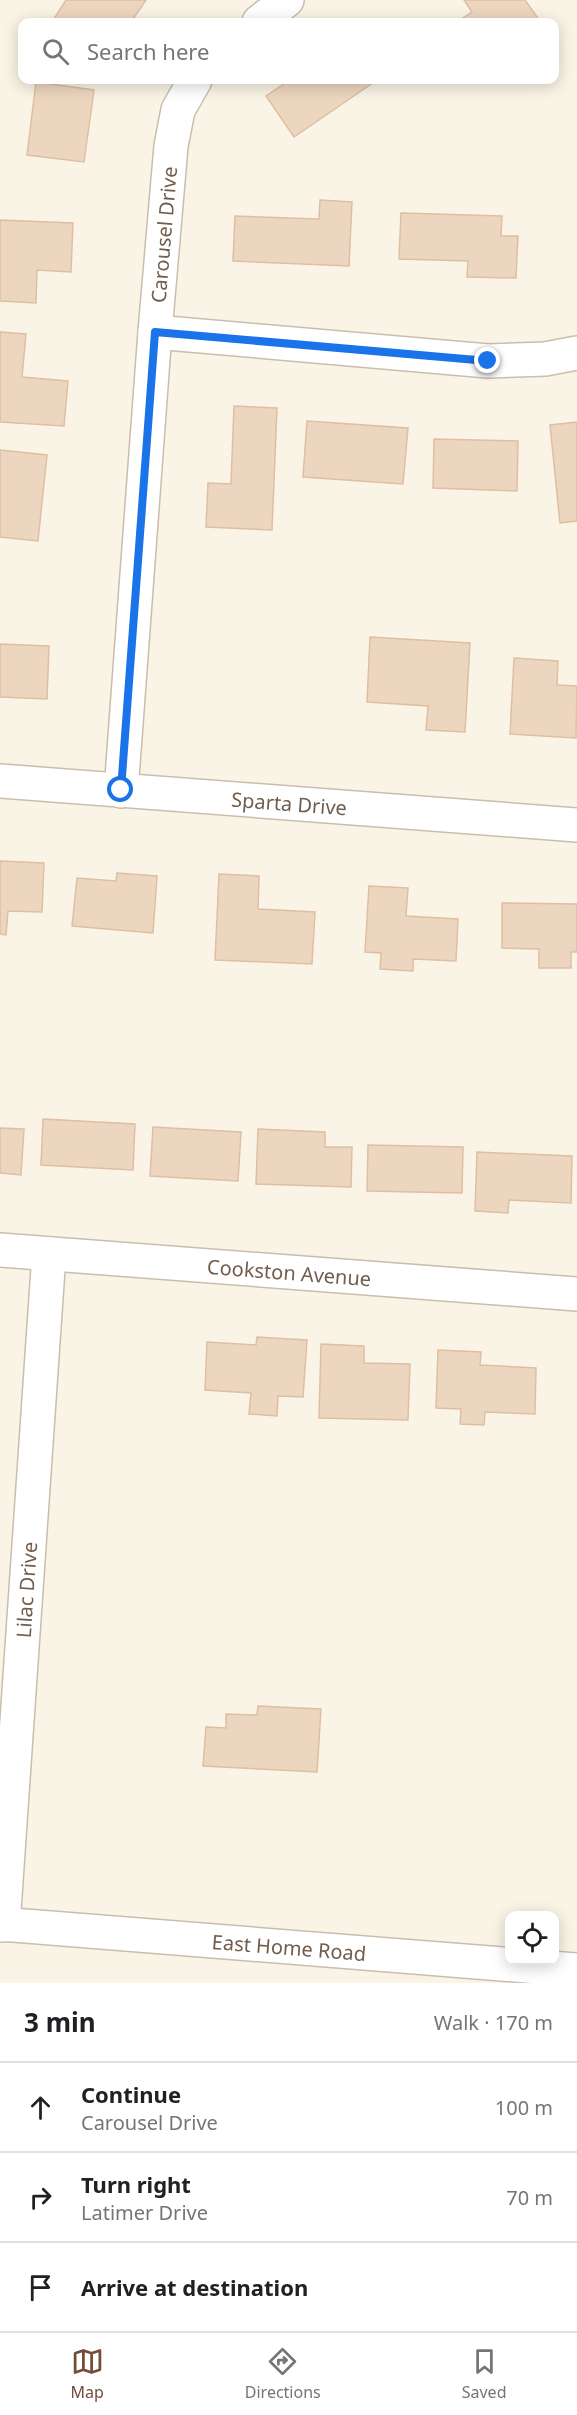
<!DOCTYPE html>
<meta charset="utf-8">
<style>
:root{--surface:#fff;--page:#f6f6f6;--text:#202124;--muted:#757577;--line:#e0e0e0;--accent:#734c3a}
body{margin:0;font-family:"Noto Sans",sans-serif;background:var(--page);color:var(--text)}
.controls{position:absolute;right:18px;bottom:18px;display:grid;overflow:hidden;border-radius:12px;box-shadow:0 3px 15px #0003}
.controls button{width:54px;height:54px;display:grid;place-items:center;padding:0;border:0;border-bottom:2px solid var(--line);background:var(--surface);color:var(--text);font:30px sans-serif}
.stop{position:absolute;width:18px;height:18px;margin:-14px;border:4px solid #1a73e8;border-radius:50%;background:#fff}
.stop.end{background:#1a73e8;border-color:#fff;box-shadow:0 2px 6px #0008}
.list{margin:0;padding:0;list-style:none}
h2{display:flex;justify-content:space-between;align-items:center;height:78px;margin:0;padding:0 24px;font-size:26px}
h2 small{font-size:20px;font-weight:400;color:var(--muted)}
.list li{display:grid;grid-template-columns:39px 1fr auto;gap:18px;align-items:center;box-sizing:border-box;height:90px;padding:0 24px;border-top:2px solid var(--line)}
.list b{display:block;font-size:22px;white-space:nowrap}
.list p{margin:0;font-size:20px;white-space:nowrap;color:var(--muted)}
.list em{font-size:20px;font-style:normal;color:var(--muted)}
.icon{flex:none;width:33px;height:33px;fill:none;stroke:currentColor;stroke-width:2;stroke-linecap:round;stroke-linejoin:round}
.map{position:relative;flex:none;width:577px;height:1983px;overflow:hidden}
.search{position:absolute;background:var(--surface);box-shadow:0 3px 15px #0003;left:18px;right:18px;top:18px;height:66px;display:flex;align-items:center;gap:15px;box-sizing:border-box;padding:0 21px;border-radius:12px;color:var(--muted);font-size:22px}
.sheet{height:348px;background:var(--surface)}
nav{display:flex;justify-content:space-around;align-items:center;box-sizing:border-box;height:84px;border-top:2px solid var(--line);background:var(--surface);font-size:16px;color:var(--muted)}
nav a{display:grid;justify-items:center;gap:3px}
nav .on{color:var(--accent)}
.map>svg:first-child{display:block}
</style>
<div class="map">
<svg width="577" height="1983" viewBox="0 0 577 1983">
<rect width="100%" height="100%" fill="#faf4e6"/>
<path fill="#edd6c0" stroke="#debfa2" stroke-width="1.5" d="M66 0H146L131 22H52Z
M464 0H525L540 21 457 22 472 12Z
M290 80H377L294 137 266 96Z
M36 82 94 90 84 162 27 155Z
M320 200 352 202 349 266 233 261 235 216 319 219Z
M401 213 502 216 501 236H518L516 278 467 277 468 261 399 259Z
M0 220 73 223 71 272 37 270 36 303 0 301Z
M0 332 26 334 22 377 68 381 64 426 0 422Z
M234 406 277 408 272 530 206 527 208 483 231 484Z
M307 421 408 428 403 484 303 477Z
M577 422V521L560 523 550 425Z
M434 439 518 441 517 491 433 488Z
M0 450 47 455 38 541 0 537Z
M370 637 470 643 465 732 426 730 428 706 367 702Z
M0 644 49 646 47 699 0 697Z
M514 658 558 661 557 685 577 686 576 738 510 734Z
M0 861 44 863 42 912 8 911 6 935 0 934Z
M117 873 157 876 153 933 72 926 77 878 116 881Z
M219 874 259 876 258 909 315 912 312 964 215 960Z
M369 886 408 888 406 916 458 919 456 961 413 959V971L380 969 381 953 365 952Z
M502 903 577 904V952H571V968H539V949L502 948Z
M43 1119 135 1124 133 1170 41 1165Z
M153 1127 241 1132 238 1181 150 1176Z
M0 1128 24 1129 21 1175 0 1173Z
M258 1129 325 1132V1147H352L351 1187 256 1184Z
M368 1145 463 1147 462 1193 367 1191Z
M477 1152 572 1156 571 1203 509 1200 508 1213 475 1211Z
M257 1337 307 1340 303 1397 278 1396 277 1416 249 1414 251 1393 205 1390 207 1342 256 1345Z
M321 1344 364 1346V1363L410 1364 408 1420 319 1418Z
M438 1350 481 1352 480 1365 536 1368 535 1414 485 1412 484 1425 460 1424 461 1409 436 1408Z
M258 1706 321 1709 317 1772 203 1766 206 1727 226 1728V1714L257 1715Z"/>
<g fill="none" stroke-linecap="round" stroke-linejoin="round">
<g stroke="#cbbdad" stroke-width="36">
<g id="minor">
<path d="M259 22 287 0"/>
<path d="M155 332 488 361 545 359 577 353"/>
<path id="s1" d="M0 781 577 825"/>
<path id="s2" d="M121 791 155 332 171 146 178 110 195 80"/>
<path id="s3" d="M0 1250 577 1294"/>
<path id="s4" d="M0 1924 577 1970"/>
<path id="s5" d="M3 1925 49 1254"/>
</g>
</g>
<use href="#minor" stroke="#fff" stroke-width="33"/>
</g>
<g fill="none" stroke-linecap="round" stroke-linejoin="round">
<path stroke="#1a73e8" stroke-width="8" d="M121 790 155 332 488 361"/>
</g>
<g text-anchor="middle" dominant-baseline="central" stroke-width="5" stroke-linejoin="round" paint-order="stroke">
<g font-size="20" fill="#715d4d" stroke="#fdf8eb">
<text stroke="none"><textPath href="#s2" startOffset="558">Carousel Drive</textPath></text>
<text stroke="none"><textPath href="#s1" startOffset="290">Sparta Drive</textPath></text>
<text stroke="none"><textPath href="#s3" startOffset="290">Cookston Avenue</textPath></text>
<text stroke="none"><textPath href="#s5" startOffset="336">Lilac Drive</textPath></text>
<text stroke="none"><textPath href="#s4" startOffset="290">East Home Road</textPath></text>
</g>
</g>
</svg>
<div class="controls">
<button><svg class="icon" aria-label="locate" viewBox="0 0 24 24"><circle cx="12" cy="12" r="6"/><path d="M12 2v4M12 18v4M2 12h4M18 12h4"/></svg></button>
</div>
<div class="stop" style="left:121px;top:790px"></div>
<div class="stop end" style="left:488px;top:361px"></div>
<div class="search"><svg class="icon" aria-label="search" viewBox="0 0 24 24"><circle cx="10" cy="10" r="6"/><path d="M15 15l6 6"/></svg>Search here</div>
</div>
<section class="sheet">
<h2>3 min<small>Walk · 170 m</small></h2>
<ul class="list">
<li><svg class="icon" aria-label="ahead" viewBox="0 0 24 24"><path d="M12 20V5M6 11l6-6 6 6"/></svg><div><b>Continue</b><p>Carousel Drive</p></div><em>100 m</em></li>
<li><svg class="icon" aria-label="right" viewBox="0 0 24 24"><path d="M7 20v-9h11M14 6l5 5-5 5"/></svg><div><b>Turn right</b><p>Latimer Drive</p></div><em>70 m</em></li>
<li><svg class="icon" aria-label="arrive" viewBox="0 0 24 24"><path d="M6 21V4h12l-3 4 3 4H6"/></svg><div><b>Arrive at destination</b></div></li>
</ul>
</section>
<nav>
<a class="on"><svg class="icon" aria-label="map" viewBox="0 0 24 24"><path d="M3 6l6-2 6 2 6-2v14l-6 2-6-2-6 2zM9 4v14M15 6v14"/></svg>Map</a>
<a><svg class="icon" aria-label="directions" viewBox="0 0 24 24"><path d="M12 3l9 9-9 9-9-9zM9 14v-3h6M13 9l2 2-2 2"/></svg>Directions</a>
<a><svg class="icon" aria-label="saved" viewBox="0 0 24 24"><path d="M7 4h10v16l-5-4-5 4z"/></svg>Saved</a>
</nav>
